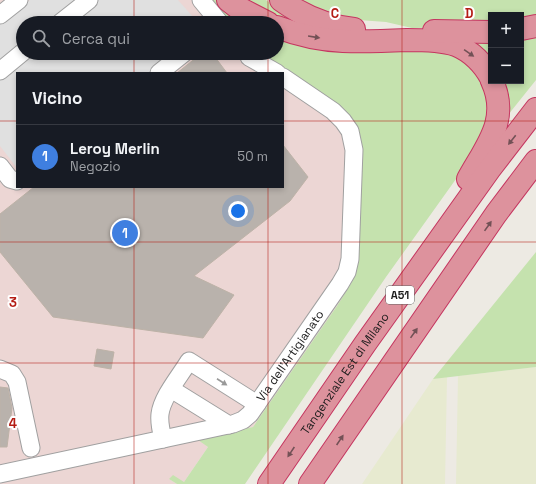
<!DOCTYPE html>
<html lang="it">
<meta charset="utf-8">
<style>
:root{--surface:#171b24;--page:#20242c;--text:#f1f3f6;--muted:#9ea1a6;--line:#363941;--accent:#d69290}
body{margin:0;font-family:"Space Grotesk",sans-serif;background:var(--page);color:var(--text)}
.controls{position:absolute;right:12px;top:12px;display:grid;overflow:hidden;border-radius:0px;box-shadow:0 2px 6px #0003}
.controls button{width:36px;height:36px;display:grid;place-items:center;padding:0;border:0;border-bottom:1px solid var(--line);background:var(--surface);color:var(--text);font:20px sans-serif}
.you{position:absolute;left:238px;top:211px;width:14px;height:14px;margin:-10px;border:3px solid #fff;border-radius:50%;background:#1a73e8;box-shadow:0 0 0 6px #1a73e833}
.badge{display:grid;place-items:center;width:26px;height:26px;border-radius:50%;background:var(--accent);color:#fff;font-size:13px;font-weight:700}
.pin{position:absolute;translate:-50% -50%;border:2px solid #fff;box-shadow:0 1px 4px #0006}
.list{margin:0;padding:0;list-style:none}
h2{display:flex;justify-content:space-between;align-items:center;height:52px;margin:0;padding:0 16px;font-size:17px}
h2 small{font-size:13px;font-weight:400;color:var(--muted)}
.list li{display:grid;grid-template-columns:26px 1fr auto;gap:12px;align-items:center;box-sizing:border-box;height:64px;padding:0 16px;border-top:1px solid var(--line)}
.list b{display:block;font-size:15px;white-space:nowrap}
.list p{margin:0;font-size:13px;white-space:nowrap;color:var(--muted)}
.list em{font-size:13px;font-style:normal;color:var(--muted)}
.icon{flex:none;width:22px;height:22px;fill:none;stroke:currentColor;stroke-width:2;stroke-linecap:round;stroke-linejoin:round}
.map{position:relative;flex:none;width:536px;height:484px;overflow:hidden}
.search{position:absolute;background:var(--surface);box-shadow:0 2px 6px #0003;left:16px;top:16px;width:268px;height:44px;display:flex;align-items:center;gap:10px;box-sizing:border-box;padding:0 14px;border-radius:22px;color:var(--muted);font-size:15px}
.panel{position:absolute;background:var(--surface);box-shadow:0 2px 6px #0003;left:16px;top:72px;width:268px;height:116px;border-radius:0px}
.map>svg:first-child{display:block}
</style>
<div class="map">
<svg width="536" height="484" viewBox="0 0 536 484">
<rect width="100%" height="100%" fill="#edeae3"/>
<path fill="#ecd6d4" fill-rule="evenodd" d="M0 0H206L224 23H23V53H256L343 108 354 122 361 142 357 265 352 282 337 306 253 427 199 440 208 447 184 482 169 479 177 484H0ZM17 73H283V187H17Z"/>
<path fill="#e7ead0" d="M536 367V484H456L458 376Z
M447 377 445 484H362L433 379Z"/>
<path fill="#c5e2ae" d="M206 0H220L257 23H224Z
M241 0H266L303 27 280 20Z
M296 0H536V21L521 24V15H491V27L412 28 386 22 345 19 323 14Z
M277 32 455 52 480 72 491 105 486 137 386 277 245 484H177L169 479 173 475 184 482 208 447 198 440 253 427 337 306 352 282 357 265 361 142 354 122 343 108 256 53H277Z
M536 33V80L508 115 502 81H521V37Z
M491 39V63L467 40Z
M536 252V367L433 379Z"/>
<path fill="#e0e0e0" d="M30 0H178L194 18 192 23H23V53H175L150 73H17V168L0 146V23Z"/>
<path fill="#b9b2ac" stroke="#bdb2a7" d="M202 53H212L227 73H177Z
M283 145 308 177 290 201 194 276 234 295 203 338 53 317 0 252V214L34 187H283Z
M97 349 114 352 111 369 94 366Z
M0 387 8 388 12 408 7 447H0Z"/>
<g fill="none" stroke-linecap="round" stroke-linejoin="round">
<g stroke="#a0a0a0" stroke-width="19">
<g id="minor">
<path d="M201 0 220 23"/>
<path d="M0 15 19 0"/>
<path d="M60 23 89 0"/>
<path d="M249 57 277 73"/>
<path d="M0 71 23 52"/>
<path d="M159 73 184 53"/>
<path d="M0 166 10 179 17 181"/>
<path d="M0 369 12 374 17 382 31 448"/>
<path d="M171 389 229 425"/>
<path d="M163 439C161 431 159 422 160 414 162 397 180 376 189 361L257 404"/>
<path id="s1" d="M0 474 233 424 243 420 250 414 340 284 347 272 350 259 354 150 350 131 343 121 333 111 283 77"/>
</g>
</g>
<g stroke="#c53660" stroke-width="24">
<g id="highway">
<path d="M228 0 237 7 268 23"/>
<path d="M281 0C303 16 327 26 354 29"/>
<path d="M277 27C298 35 320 40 343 41 364 42 386 41 407 40 423 40 441 40 456 45 471 51 484 64 491 78"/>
<path d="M521 29 536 26"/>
<path d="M434 31 491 32"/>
<path d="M468 179C486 146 510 120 492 81"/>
<path id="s2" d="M269 484 365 344 489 170 536 109"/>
<path d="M310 484 496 214 536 161"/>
</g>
</g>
<use href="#minor" stroke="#fff" stroke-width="17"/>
<use href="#highway" stroke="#dd929d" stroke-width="22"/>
</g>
<defs><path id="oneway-solid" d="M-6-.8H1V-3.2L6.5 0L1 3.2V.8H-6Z"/></defs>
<g fill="#735156">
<use href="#oneway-solid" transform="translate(314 37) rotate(9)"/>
<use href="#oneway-solid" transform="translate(469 53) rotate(35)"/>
<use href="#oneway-solid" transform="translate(512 140) rotate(128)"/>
<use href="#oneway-solid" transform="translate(488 226) rotate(-55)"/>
<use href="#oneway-solid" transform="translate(414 333) rotate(-55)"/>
<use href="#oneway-solid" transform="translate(340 440) rotate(-56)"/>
<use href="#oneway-solid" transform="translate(291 452) rotate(124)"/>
</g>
<use fill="#999" href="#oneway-solid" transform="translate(222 382) rotate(33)"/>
<path fill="none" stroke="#b41c14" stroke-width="1" stroke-opacity="0.55" d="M134 0V23M268 0V23M402 0V484M134 53V73M268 53V73M0 121H17M283 121H536M134 187V484M268 187V484M0 242H536M0 363H536"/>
<g text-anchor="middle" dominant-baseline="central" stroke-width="4" stroke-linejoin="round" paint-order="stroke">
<rect fill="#fff" stroke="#606060" stroke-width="1" x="386" y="286" width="28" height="18" rx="3"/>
<g font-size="11" font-weight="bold" fill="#1c1c1c">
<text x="400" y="295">A51</text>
</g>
<g font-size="12" fill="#1c1c1c" stroke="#fff">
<text stroke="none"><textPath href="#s1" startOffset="329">Via dell'Artigianato</textPath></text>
<text stroke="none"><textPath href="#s2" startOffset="134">Tangenziale Est di Milano</textPath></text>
</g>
</g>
<g font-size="13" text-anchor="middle" font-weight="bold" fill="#b41c14" stroke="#fff" stroke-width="4" stroke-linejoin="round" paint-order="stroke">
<text x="335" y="18">C</text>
<text x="469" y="18">D</text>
<text x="13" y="307">3</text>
<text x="13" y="428">4</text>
</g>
</svg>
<div class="controls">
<button>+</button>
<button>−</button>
</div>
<div class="you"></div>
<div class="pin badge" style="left:125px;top:233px;background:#3f7fe0">1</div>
<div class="search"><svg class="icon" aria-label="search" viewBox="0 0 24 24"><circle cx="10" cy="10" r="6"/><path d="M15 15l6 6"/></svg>Cerca qui</div>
<section class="panel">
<h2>Vicino<small></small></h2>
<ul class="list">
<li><span class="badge" style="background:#3f7fe0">1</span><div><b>Leroy Merlin</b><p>Negozio</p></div><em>50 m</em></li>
</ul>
</section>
</div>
